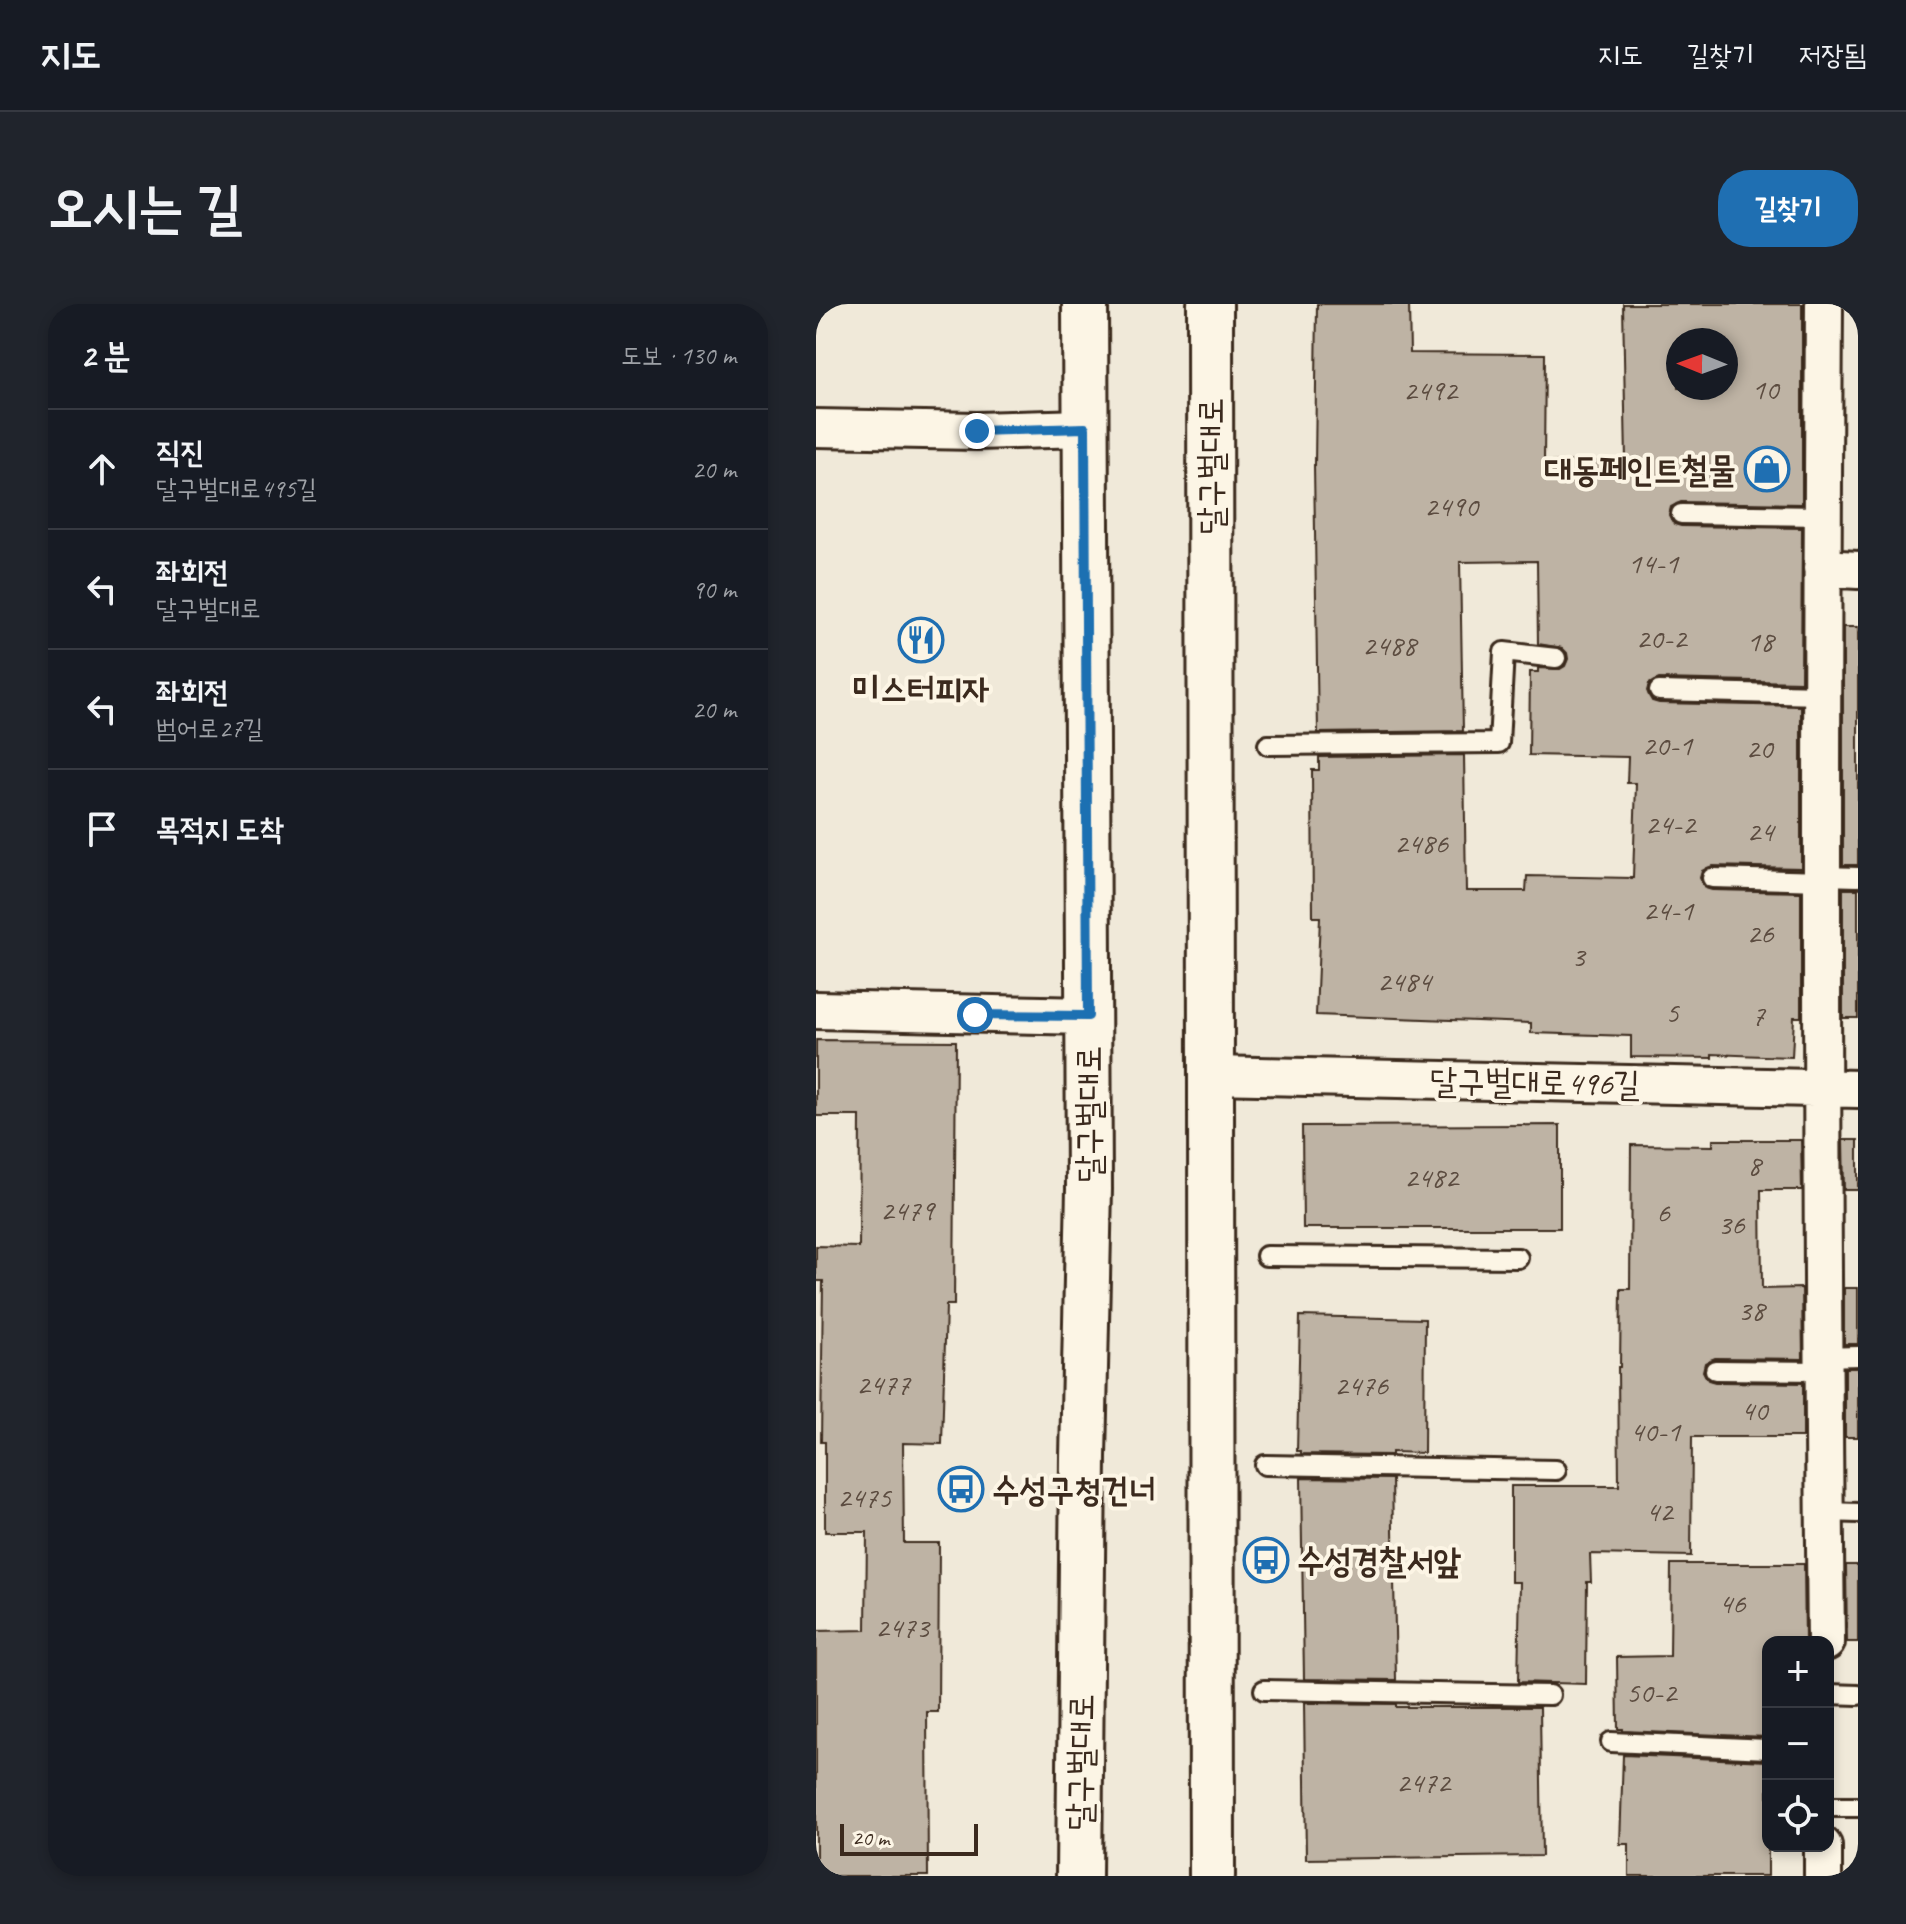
<!DOCTYPE html>
<html lang="ko">
<meta charset="utf-8">
<style>
:root{--surface:#171b24;--page:#20242c;--text:#f1f3f6;--muted:#9ea1a6;--line:#363941;--accent:#1f6fb2}
body{margin:0;font-family:Caveat,"Poor Story",sans-serif;background:var(--page);color:var(--text)}
.controls{position:absolute;right:24px;bottom:24px;display:grid;overflow:hidden;border-radius:16px;box-shadow:0 4px 12px #0003}
.controls button{width:72px;height:72px;display:grid;place-items:center;padding:0;border:0;border-bottom:2px solid var(--line);background:var(--surface);color:var(--text);font:40px sans-serif}
.compass{position:absolute;left:850px;top:24px;width:72px;height:72px;border-radius:50%;background:var(--surface);box-shadow:0 4px 12px #0003;rotate:271deg}
.scale{position:absolute;left:24px;bottom:20px;width:138px;box-sizing:border-box;padding-left:8px;border:4px solid #3b2a1e;border-top:0;font-size:22px;line-height:28px;white-space:nowrap;color:#3b2a1e;-webkit-text-stroke:6px #fcf5e5;paint-order:stroke}
.stop{position:absolute;width:24px;height:24px;margin:-18px;border:6px solid #1f6fb2;border-radius:50%;background:#fff}
.stop.end{background:#1f6fb2;border-color:#fff;box-shadow:0 2px 8px #0008}
.list{margin:0;padding:0;list-style:none}
h2{display:flex;justify-content:space-between;align-items:center;height:104px;margin:0;padding:0 32px;font-size:34px}
h2 small{font-size:26px;font-weight:400;color:var(--muted)}
.list li{display:grid;grid-template-columns:52px 1fr auto;gap:24px;align-items:center;box-sizing:border-box;height:120px;padding:0 32px;border-top:2px solid var(--line)}
.list b{display:block;font-size:30px;white-space:nowrap}
.list p{margin:0;font-size:26px;white-space:nowrap;color:var(--muted)}
.list em{font-size:26px;font-style:normal;color:var(--muted)}
.icon{flex:none;width:44px;height:44px;fill:none;stroke:currentColor;stroke-width:2;stroke-linecap:round;stroke-linejoin:round}
.map{position:relative;flex:none;width:1042px;height:1572px;overflow:hidden;border-radius:32px}
header{display:flex;align-items:center;gap:48px;box-sizing:border-box;height:112px;padding:0 40px;background:var(--surface);border-bottom:2px solid var(--line)}
header strong{font-size:38px}
nav{display:flex;gap:44px;margin-inline-start:auto;font-size:28px}
.intro{display:flex;align-items:center;justify-content:space-between;box-sizing:border-box;height:192px;padding:0 48px}
h1{margin:0;font-size:56px}
.button{padding:20px 36px;border-radius:32px;background:var(--accent);color:#fff;font-size:28px;font-weight:700}
main{display:flex;gap:48px;padding:0 48px}
aside{flex:1;background:var(--surface);border-radius:32px;box-shadow:0 4px 12px #0003}
.map>svg:first-child{display:block}
</style>
<header>
<strong>지도</strong>
<nav><a>지도</a><a>길찾기</a><a>저장됨</a></nav>
</header>
<div class="intro"><h1>오시는 길</h1><a class="button">길찾기</a></div>
<main>
<aside>
<h2>2 분<small>도보 · 130 m</small></h2>
<ul class="list">
<li><svg class="icon" aria-label="ahead" viewBox="0 0 24 24"><path d="M12 20V5M6 11l6-6 6 6"/></svg><div><b>직진</b><p>달구벌대로495길</p></div><em>20 m</em></li>
<li><svg class="icon" aria-label="left" viewBox="0 0 24 24"><path d="M17 20v-9H6M10 6l-5 5 5 5"/></svg><div><b>좌회전</b><p>달구벌대로</p></div><em>90 m</em></li>
<li><svg class="icon" aria-label="left" viewBox="0 0 24 24"><path d="M17 20v-9H6M10 6l-5 5 5 5"/></svg><div><b>좌회전</b><p>범어로27길</p></div><em>20 m</em></li>
<li><svg class="icon" aria-label="arrive" viewBox="0 0 24 24"><path d="M6 21V4h12l-3 4 3 4H6"/></svg><div><b>목적지 도착</b></div></li>
</ul>
</aside>
<div class="map">
<svg width="1042" height="1572" viewBox="0 0 1042 1572">
<rect width="100%" height="100%" fill="#f0e9d9"/>
<filter id="ink" filterUnits="userSpaceOnUse"><feTurbulence type="fractalNoise" baseFrequency=".0125" numOctaves="2"/><feDisplacementMap in="SourceGraphic" scale="16" xChannelSelector="R" yChannelSelector="G"/><feConvolveMatrix kernelMatrix="1 2 1 2 8 2 1 2 1" color-interpolation-filters="sRGB"/></filter>
<g filter="url(#ink)">
<path fill="#beb3a4" stroke="#3b2a1e" stroke-width="2" fill-rule="evenodd" d="M501 0H593L594 49 729 50 728 158 810 157 807 0H986V200L865 198 855 203 853 211 858 220 865 222 986 224 985 378 843 375 833 380 831 387 836 397 843 399 985 402V564L896 562 886 567 884 574 889 584 896 586 985 588V713H978L976 753 896 750V754L815 753V732L715 729V719L500 711 504 613H497L496 466H503V453L648 451 650 587H710L711 572 817 574 820 479H811L812 453 713 451 714 368H722V364L744 365 749 362 752 355 751 349 746 344 722 340 721 257 644 258 647 427 502 429 498 161H499ZM862 36H910V84H862Z
M1027 323H1042V561H1027Z
M1027 585H1042V714H1027Z
M0 736 140 737 138 1001H130L126 1140 87 1139 88 1239H123L122 1408H111L112 1572H0V1327L50 1326 51 1228H9V1138H5L7 977H0V942L43 943 44 812H0Z
M744 821V924H487L486 822Z
M897 836H985L986 886H945L946 985 986 984 987 1055 899 1054 889 1059 887 1067 892 1076 899 1078 987 1079V1133H876L875 1252 774 1250 775 1278H771L770 1380 702 1378 704 1278H695V1182H803L802 1063H804L805 985H814L815 841 897 842Z
M1027 836H1042V886H1028Z
M1028 984H1042V1040H1028Z
M484 1012 609 1015 608 1149 576 1148V1151L485 1150V1147H481Z
M1029 1064H1042V1133H1029Z
M485 1174 576 1175 580 1376 488 1375Z
M855 1260H988L989 1338H952V1433L807 1427V1425H802L801 1353 854 1352Z
M1030 1261H1042V1338H1031Z
M488 1399 580 1400V1403H724L726 1552 490 1555Z
M807 1451 952 1457V1572H813V1540H804Z"/>
<g fill="none" stroke-linecap="round" stroke-linejoin="round">
<g stroke="#3b2a1e" stroke-width="24">
<path id="service" d="M865 210 1006 212
M843 387 1006 391
M452 441 683 439 688 348 740 354
M1007 572 1042 573
M896 574 1007 577
M450 952 702 954
M1008 1053 1042 1052
M899 1066 1007 1067
M449 1161 740 1166
M1009 1208 1042 1209
M448 1386 734 1391
M1012 1390 1042 1391
M795 1438 952 1445
M1012 1503H1042"/>
</g>
<g stroke="#3b2a1e" stroke-width="42">
<path id="minor" d="M1008 0C1005 446 1005 892 1010 1338
M0 124 161 127 269 124
M1006 264 1042 266
M0 706 272 712
M396 771 1042 785
M1007 1572V1542"/>
</g>
<g stroke="#3b2a1e" stroke-width="50">
<path id="secondary" d="M394 0 396 1572
M263 1572 267 1153 273 885 269 0"/>
</g>
<use href="#service" stroke="#fcf5e5" stroke-width="18"/>
<use href="#minor" stroke="#fcf5e5" stroke-width="36"/>
<use href="#secondary" stroke="#fcf5e5" stroke-width="44"/>
</g>
</g>
<g fill="none" stroke-linecap="round" stroke-linejoin="round" filter="url(#ink)">
<path stroke="#1f6fb2" stroke-width="10" d="M159 711 272 712 269 124 161 127"/>
</g>
<defs>
<g id="shop-ring" transform="scale(2.3)"><circle r="9.5" fill="#fcf5e5" stroke="#1f6fb2" stroke-width="1.5"/><path d="M-5-2.5h2.3a2.7 3.5 0 0 1 5.4 0H5L5.5 6h-11ZM-1.5-2.5h3a1.5 2.3 0 0 0-3 0Z" fill="#1f6fb2"/></g>
<g id="restaurant-ring" transform="scale(2.3)"><circle r="9.5" fill="#fcf5e5" stroke="#1f6fb2" stroke-width="1.5"/><path d="M-5-6h1v4h1v-4h1v4h1v-4h1v5L-1.5 .5V6h-2V.5L-5-1ZM5-6V6H3V1.5H1.5Q1.5-4 5-6Z" fill="#1f6fb2"/></g>
<g id="bus-ring" transform="scale(2.3)"><circle r="9.5" fill="#fcf5e5" stroke="#1f6fb2" stroke-width="1.5"/><path d="M-5-6H5V4H4V6H2V4H-2V6H-4V4H-5ZM-3.5-4V0h7V-4ZM-3.5 1.2v1.5H-2V1.2ZM2 1.2v1.5H3.5V1.2Z" fill="#1f6fb2"/></g>
</defs>
<g fill-rule="evenodd">
<use href="#shop-ring" x="951" y="165"/>
<use href="#restaurant-ring" x="105" y="336"/>
<use href="#bus-ring" x="145" y="1185"/>
<use href="#bus-ring" x="450" y="1256"/>
</g>
<g text-anchor="middle" dominant-baseline="central" stroke-width="8" stroke-linejoin="round" paint-order="stroke">
<g font-size="30" fill="#5c4c40">
<text x="949" y="85">10</text>
<text x="614" y="86">2492</text>
<text x="635" y="202">2490</text>
<text x="837" y="259">14-1</text>
<text x="845" y="334">20-2</text>
<text x="944" y="337">18</text>
<text x="573" y="341">2488</text>
<text x="851" y="441">20-1</text>
<text x="943" y="444">20</text>
<text x="854" y="520">24-2</text>
<text x="944" y="527">24</text>
<text x="605" y="539">2486</text>
<text x="852" y="606">24-1</text>
<text x="944" y="629">26</text>
<text x="762" y="652">3</text>
<text x="588" y="677">2484</text>
<text x="856" y="708">5</text>
<text x="942" y="711">7</text>
<text x="938" y="861">8</text>
<text x="615" y="873">2482</text>
<text x="91" y="906">2479</text>
<text x="847" y="908">6</text>
<text x="915" y="920">36</text>
<text x="935" y="1006">38</text>
<text x="67" y="1080">2477</text>
<text x="545" y="1081">2476</text>
<text x="938" y="1106">40</text>
<text x="839" y="1127">40-1</text>
<text x="48" y="1193">2475</text>
<text x="843" y="1207">42</text>
<text x="916" y="1299">46</text>
<text x="86" y="1323">2473</text>
<text x="835" y="1388">50-2</text>
<text x="607" y="1478">2472</text>
</g>
<g font-size="34" fill="#3b2a1e" stroke="#fcf5e5">
<text transform="translate(394 162) rotate(-90)">달구벌대로</text>
<text transform="translate(719 778) rotate(1)">달구벌대로496길</text>
<text transform="translate(272 810) rotate(-90)">달구벌대로</text>
<text transform="translate(264 1458) rotate(-89)">달구벌대로</text>
</g>
<g font-size="34" font-weight="bold" fill="#3b2a1e" stroke="#fcf5e5" text-anchor="start">
<text x="920" y="165" text-anchor="end">대동페인트철물</text>
<text x="105" y="384" text-anchor="middle">미스터피자</text>
<text x="176" y="1185">수성구청건너</text>
<text x="481" y="1256">수성경찰서앞</text>
</g>
</g>
</svg>
<div class="controls">
<button>+</button>
<button>−</button>
<button><svg class="icon" aria-label="locate" viewBox="0 0 24 24"><circle cx="12" cy="12" r="6"/><path d="M12 2v4M12 18v4M2 12h4M18 12h4"/></svg></button>
</div>
<svg class="compass" viewBox="-18 -18 36 36"><path d="M0-13l5 13h-10z" fill="#e53935"/><path d="M0 13l5-13h-10z" fill="#9ea1a6"/></svg>
<div class="scale">20 m</div>
<div class="stop" style="left:159px;top:711px"></div>
<div class="stop end" style="left:161px;top:127px"></div>
</div>
</main>
